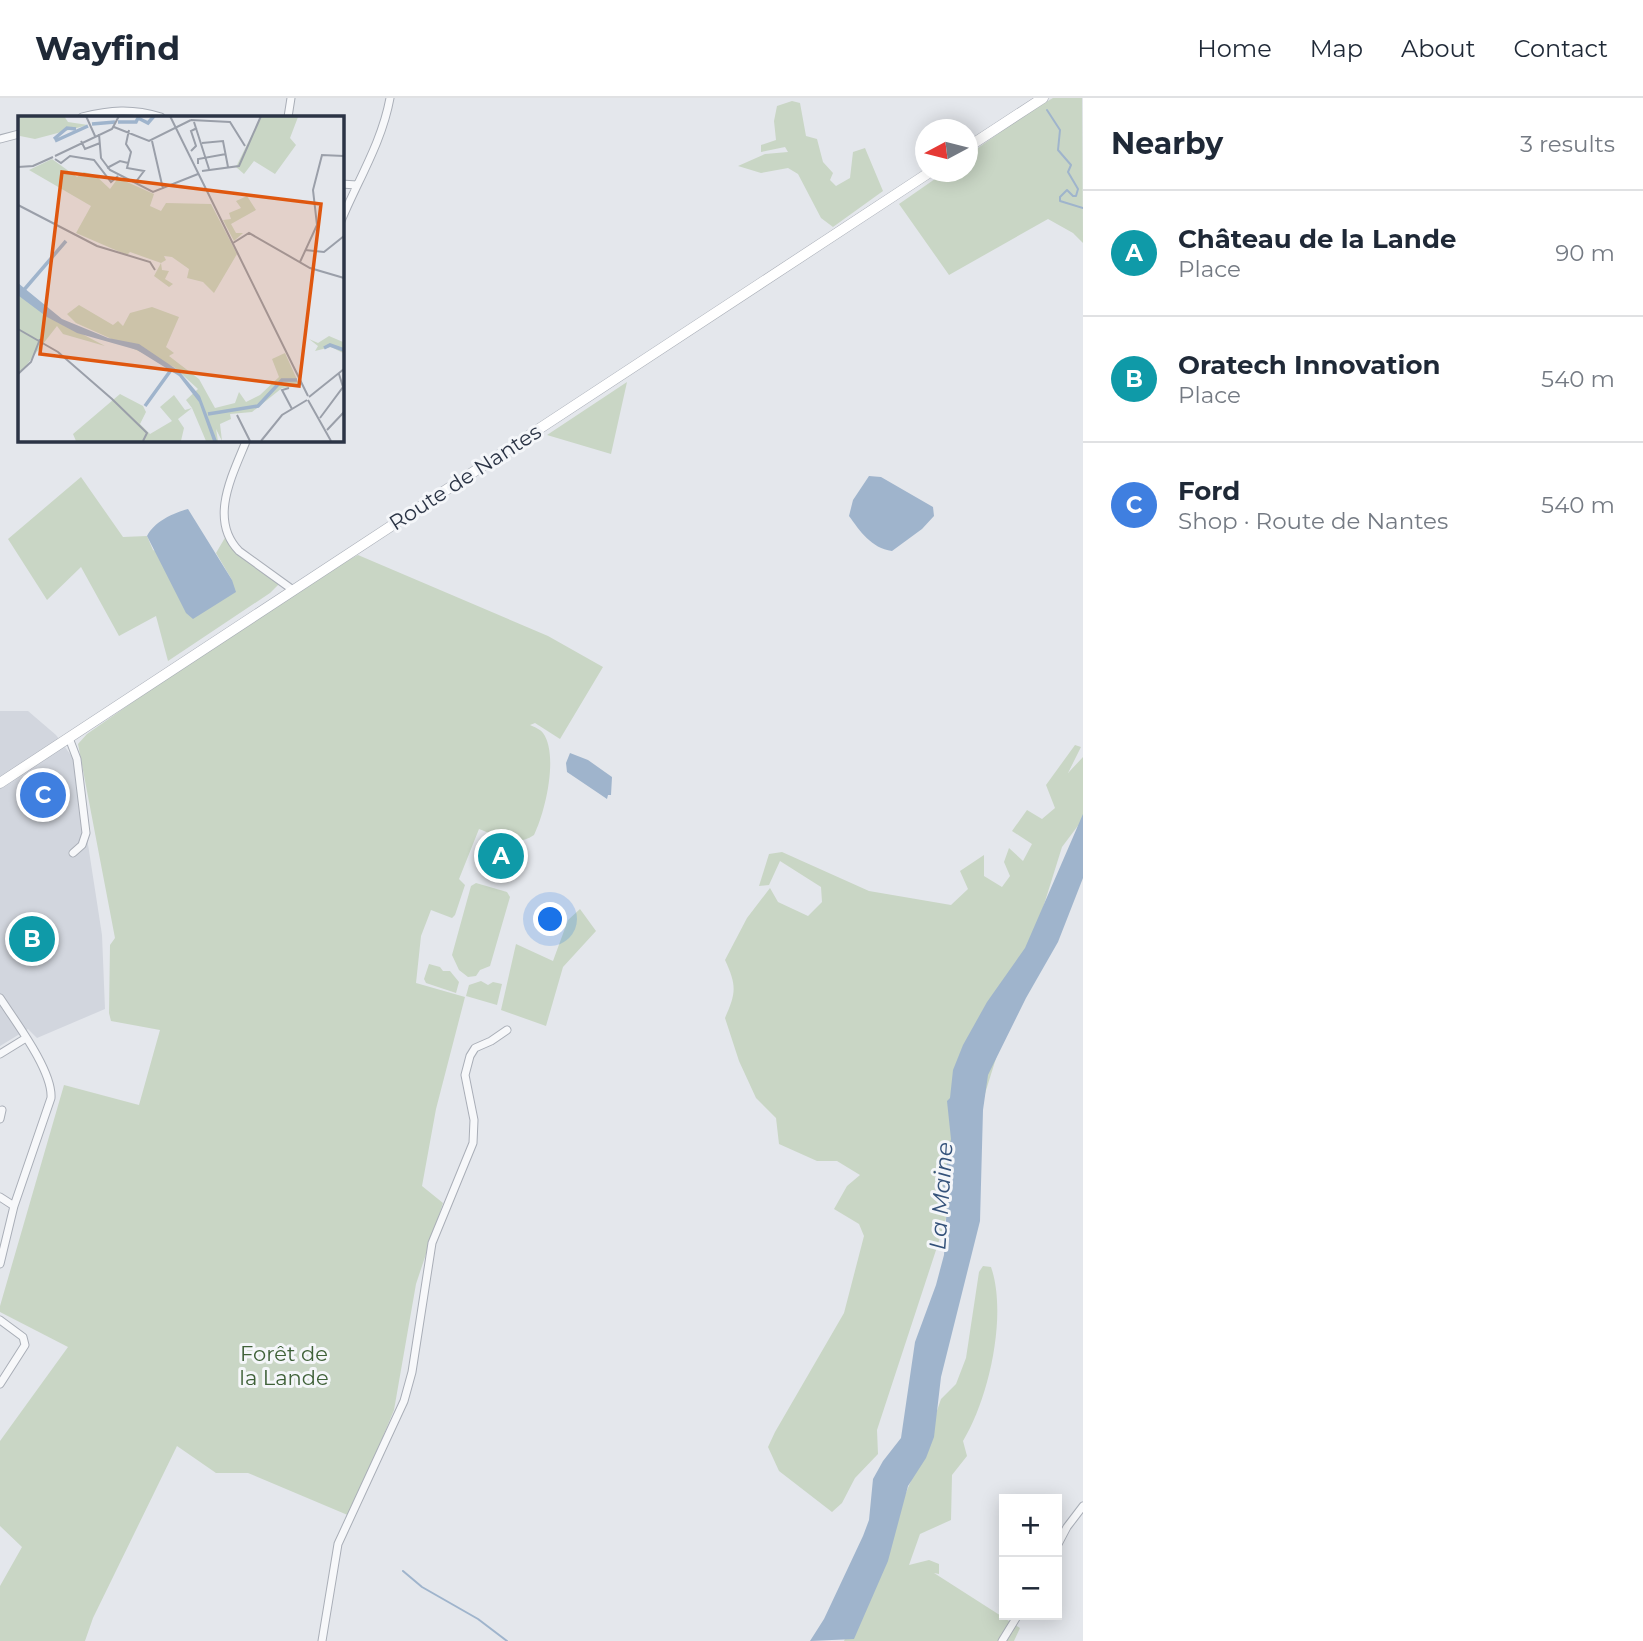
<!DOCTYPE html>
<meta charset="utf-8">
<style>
:root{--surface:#fff;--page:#f2f2f3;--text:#1f2937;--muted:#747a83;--line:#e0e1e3;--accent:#d1495b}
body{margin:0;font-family:Montserrat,sans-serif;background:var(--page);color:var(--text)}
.controls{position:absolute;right:21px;bottom:21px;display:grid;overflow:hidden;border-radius:0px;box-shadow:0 4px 18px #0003}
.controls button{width:63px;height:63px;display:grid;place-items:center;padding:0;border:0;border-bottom:2px solid var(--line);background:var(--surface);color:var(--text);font:35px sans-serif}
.compass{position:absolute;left:915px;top:21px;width:63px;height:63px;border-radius:50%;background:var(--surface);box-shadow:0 4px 18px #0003;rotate:263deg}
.you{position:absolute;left:551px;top:822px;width:24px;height:24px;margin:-18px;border:5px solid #fff;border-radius:50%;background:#1a73e8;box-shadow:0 0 0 10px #1a73e833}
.badge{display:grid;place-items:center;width:46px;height:46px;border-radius:50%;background:var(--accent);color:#fff;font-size:23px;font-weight:700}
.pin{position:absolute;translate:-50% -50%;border:4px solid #fff;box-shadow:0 2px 7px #0006}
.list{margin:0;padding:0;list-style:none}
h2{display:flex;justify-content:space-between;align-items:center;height:91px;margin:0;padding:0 28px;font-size:30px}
h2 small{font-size:23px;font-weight:400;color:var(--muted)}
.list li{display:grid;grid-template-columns:46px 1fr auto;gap:21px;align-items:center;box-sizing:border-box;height:126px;padding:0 28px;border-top:2px solid var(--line)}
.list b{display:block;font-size:26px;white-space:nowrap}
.list p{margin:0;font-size:23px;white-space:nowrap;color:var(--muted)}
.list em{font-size:23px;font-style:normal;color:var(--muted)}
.map{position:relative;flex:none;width:1083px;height:1543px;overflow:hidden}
header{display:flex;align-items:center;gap:42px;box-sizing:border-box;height:98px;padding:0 35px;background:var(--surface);border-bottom:2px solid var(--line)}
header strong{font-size:33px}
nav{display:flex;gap:38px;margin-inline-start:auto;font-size:24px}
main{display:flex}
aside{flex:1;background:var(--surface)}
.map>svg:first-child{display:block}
</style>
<header>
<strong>Wayfind</strong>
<nav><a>Home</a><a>Map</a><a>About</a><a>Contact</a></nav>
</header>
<main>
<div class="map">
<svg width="1083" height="1543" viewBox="0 0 1083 1543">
<rect width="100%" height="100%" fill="#e4e7ec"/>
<path fill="#d2d6de" d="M0 613H28L56 637 73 660 85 727 102 837 105 911 37 940 28 931 0 948Z"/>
<path fill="#c9d6c5" d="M1053 0H1082L1083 145 1073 135 1048 121 949 177 899 106 945 74H968V57L1027 15Z
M792 3 800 5 806 38 817 41 823 64 833 75 830 82 836 88 850 80 853 54 865 50 883 93 833 129 821 120 798 76 788 70 761 75 738 68 765 56 788 54 785 49 761 54V47L776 42 774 23 777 8Z
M627 284 611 356 547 337Z
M81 379 123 439 147 438 153 452 232 482 216 455 226 438 233 451 279 486 270 495 168 563 156 518 119 538 81 469 47 502 8 441Z
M358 457 548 538 603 569 560 641 535 625 530 627C534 629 540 631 543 635 559 657 545 715 534 737 515 750 498 738 479 731L459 781 465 787 455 817 452 820 431 812 421 838 416 885 465 899 436 1011 422 1088 443 1105 416 1186 394 1312 350 1418 248 1375H216L177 1348 93 1520 85 1543H0V1488L22 1449 0 1428V1343L68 1249 0 1214V1208L64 987 139 1007 160 932 111 923 109 915 110 847 115 840 78 646 87 636 296 490Z
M1075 647 1081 649 1068 675 1083 659V721L1062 749 938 1146 877 1332 878 1356 855 1380 842 1405 832 1414 779 1373 768 1349 775 1334 844 1215 864 1138 859 1126 834 1111 847 1088 860 1077 837 1063H817L779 1046 776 1020 756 1000 739 963 725 920C736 895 737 888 725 862L747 820 770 790 778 804 808 818 822 804 821 789 780 763 769 787 759 788 769 756 782 754 869 793 951 807 968 791 960 773 984 757V778L1002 789 1010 778 1004 764 1009 750 1023 763 1032 746 1012 733 1027 712 1042 721 1055 710 1046 687Z
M476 785 507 794 510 799 490 868 480 872 476 878 468 879 459 872 452 857 471 788Z
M580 811 596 833 563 869 546 928 501 912 516 846 553 863 568 822Z
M429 866 440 869 443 873H450L459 884 456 895 426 885 424 881Z
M481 883 488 887 493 884 502 886 497 907 466 898 469 887Z
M983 1168 991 1169C1008 1218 988 1303 963 1343L967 1358 952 1377 951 1422 920 1436 909 1467 929 1462 939 1466V1476L934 1475 1020 1530 1014 1543H844L923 1354 941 1301 956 1286 966 1260 979 1174Z"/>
<path fill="#9fb4cc" d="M869 378 881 379 933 409 934 418 922 431 892 453C871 450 860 433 849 418L853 402Z
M188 411 232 482 236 494 193 521 186 515 147 438C154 424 173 415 188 411Z
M570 655 588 662 612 679 611 697H608L607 701 567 674 566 665Z
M1083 716V780L1058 844 1026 900 988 977 983 1012 980 1123 941 1279 934 1339 926 1360 908 1388 888 1463 854 1541 810 1543 824 1521 863 1438 869 1422 873 1381 883 1363 901 1340 915 1244 936 1187 944 1157 947 1105 943 1088 951 1041 947 1003 950 1000 953 972 963 947 987 904 1025 850Z"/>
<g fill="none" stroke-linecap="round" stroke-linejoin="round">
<path stroke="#9fb4cc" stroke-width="2" d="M1047 12 1060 32 1058 52 1071 67 1068 74 1078 91 1076 98H1073L1067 92 1060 99V103L1083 110
M403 1473 422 1489 478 1521 507 1543"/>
<g stroke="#a9aeb7" stroke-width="9">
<path id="minor" d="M82 19C110 12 132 10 161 19
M288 19 291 0
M0 41 19 36
M341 86 357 87
M341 123C358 82 382 44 390 0
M247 341C233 376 208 421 239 453L293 492
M69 640 77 661 86 735 82 747 73 755
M0 900C15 923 53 973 51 1000L14 1108 0 1166
M0 956 26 940
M0 1021 2 1012
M0 1099 14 1108
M0 1222 23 1239 25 1247 0 1286
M1057 1448 1067 1429 1083 1408
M322 1543 338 1446 404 1303 412 1274 432 1145 473 1045 474 1022 465 977 470 958 475 950 491 943 507 932
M1002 1543 1018 1517"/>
</g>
<g stroke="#a9aeb7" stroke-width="11">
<path id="secondary" d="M968 49 1043 0
M0 685 930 74"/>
</g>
<use href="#minor" stroke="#f7f8fa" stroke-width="7"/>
<use href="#secondary" stroke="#fff" stroke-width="10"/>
</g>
<g text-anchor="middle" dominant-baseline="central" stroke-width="6" stroke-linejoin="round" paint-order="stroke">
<g font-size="21" fill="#2b3445" stroke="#f4f6f9">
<text transform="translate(465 379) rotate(-33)">Route de Nantes</text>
</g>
<g font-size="21" fill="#3f6138" stroke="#f4f6f9">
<text x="284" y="1255">Forêt de<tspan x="284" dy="24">la Lande</tspan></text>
</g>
<g font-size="23" font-style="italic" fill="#34527a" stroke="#f4f6f9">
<text transform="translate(941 1098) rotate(-86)">La Maine</text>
</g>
</g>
<g transform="translate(18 18)">
<rect width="326" height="326" fill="#e4e7ec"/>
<path d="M0 0H46L50 6 70 9 17 23 2 20ZM243 0 280 1 272 22 278 29 257 58 236 45 226 58 218 51ZM34 43 59 61 66 56 77 59 92 73 100 62 136 78 132 90 143 95 148 87 193 88 219 138 196 177 185 166 169 162 171 153 154 141 146 140 148 144 143 147 144 154 151 155 147 163 155 168 151 171 136 160 143 147 112 136 109 139 58 117 73 90 11 54ZM229 80 238 94 213 108 218 117H225L216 125 205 104 213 103 211 97 223 92 218 85ZM0 175 49 210 87 230 45 218 39 210 0 260ZM61 189 95 209 100 205 105 210 112 197 134 191 161 201 148 231 156 237 151 240 181 263 197 292 217 287 221 276 228 286 242 279 261 261 254 243 267 237 282 270 264 272 234 296 212 298 213 303 202 308 204 325 198 313 200 325H188L174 292 160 303 166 312 163 325H58L55 318 102 278 125 290 128 296 122 308 132 318 154 305 142 291 156 279 167 294 174 292 168 284 180 273 156 251 58 207 49 198ZM311 220 325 226V237L313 231 297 235 300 230 291 223 300 227Z" fill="#c9d6c5"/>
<path d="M0 167 44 203 90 222 121 228 161 255 182 280 199 325H195L181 286 161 260 119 234 59 217 29 201 1 180Z" fill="#9fb4cc"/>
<path fill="none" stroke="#9fb4cc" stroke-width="3.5" d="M100 6H118L120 2 130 7 136 0M74 8 97 6M36 23 49 12 58 13M37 25 70 10M5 175 48 125M306 232 312 229 326 234M127 290 153 254M190 298 240 290 264 264H279"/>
<path fill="none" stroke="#9a9fa9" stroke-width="2" d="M68 0 77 20M152 0 290 280M173 4 212 6 227 30M176 6 191 53M96 11 131 25 173 4M111 14 108 28 113 36 109 52 126 55 117 67M81 18 83 42 92 54 135 76 180 58M63 25 67 33 82 27M134 25 145 73M184 27 205 25 210 51M173 35 178 30 173 15 179 12M37 40 94 13 101 0M37 43 43 47 52 40 76 44 93 66 100 60M180 48V43L208 38M0 51 15 50 35 41M89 52 102 45 110 47M184 55 221 50 243 0M0 89 79 130 132 146 137 154M215 127 231 117 292 152 326 162M287 134 306 136 326 120M282 146 299 109 295 74 304 39 326 40M0 213 40 236 94 283 129 317 125 325M0 258 13 246 22 223M271 272 264 274 274 293M291 281 326 253M290 284 313 325M219 299 232 325M302 302 325 271 321 258M309 314 326 296M243 325 264 299 289 284"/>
<path fill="#df570f" fill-opacity="0.15" stroke="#df570f" stroke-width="3.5" d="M44 56 303 88 281 270 22 238Z"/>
<rect width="326" height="326" fill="none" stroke="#2b3445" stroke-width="3.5"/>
</g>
</svg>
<div class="controls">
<button>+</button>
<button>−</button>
</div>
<svg class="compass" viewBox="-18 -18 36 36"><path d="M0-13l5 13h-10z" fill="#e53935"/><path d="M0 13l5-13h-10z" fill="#747a83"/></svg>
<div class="you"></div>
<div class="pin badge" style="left:501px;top:758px;background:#0f9aa8">A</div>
<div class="pin badge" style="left:32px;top:841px;background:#0f9aa8">B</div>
<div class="pin badge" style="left:43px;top:697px;background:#3f7fe0">C</div>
</div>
<aside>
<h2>Nearby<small>3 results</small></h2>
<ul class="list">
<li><span class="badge" style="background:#0f9aa8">A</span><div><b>Château de la Lande</b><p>Place</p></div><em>90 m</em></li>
<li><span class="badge" style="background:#0f9aa8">B</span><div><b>Oratech Innovation</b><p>Place</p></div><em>540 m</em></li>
<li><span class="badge" style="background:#3f7fe0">C</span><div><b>Ford</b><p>Shop · Route de Nantes</p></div><em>540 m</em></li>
</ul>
</aside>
</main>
